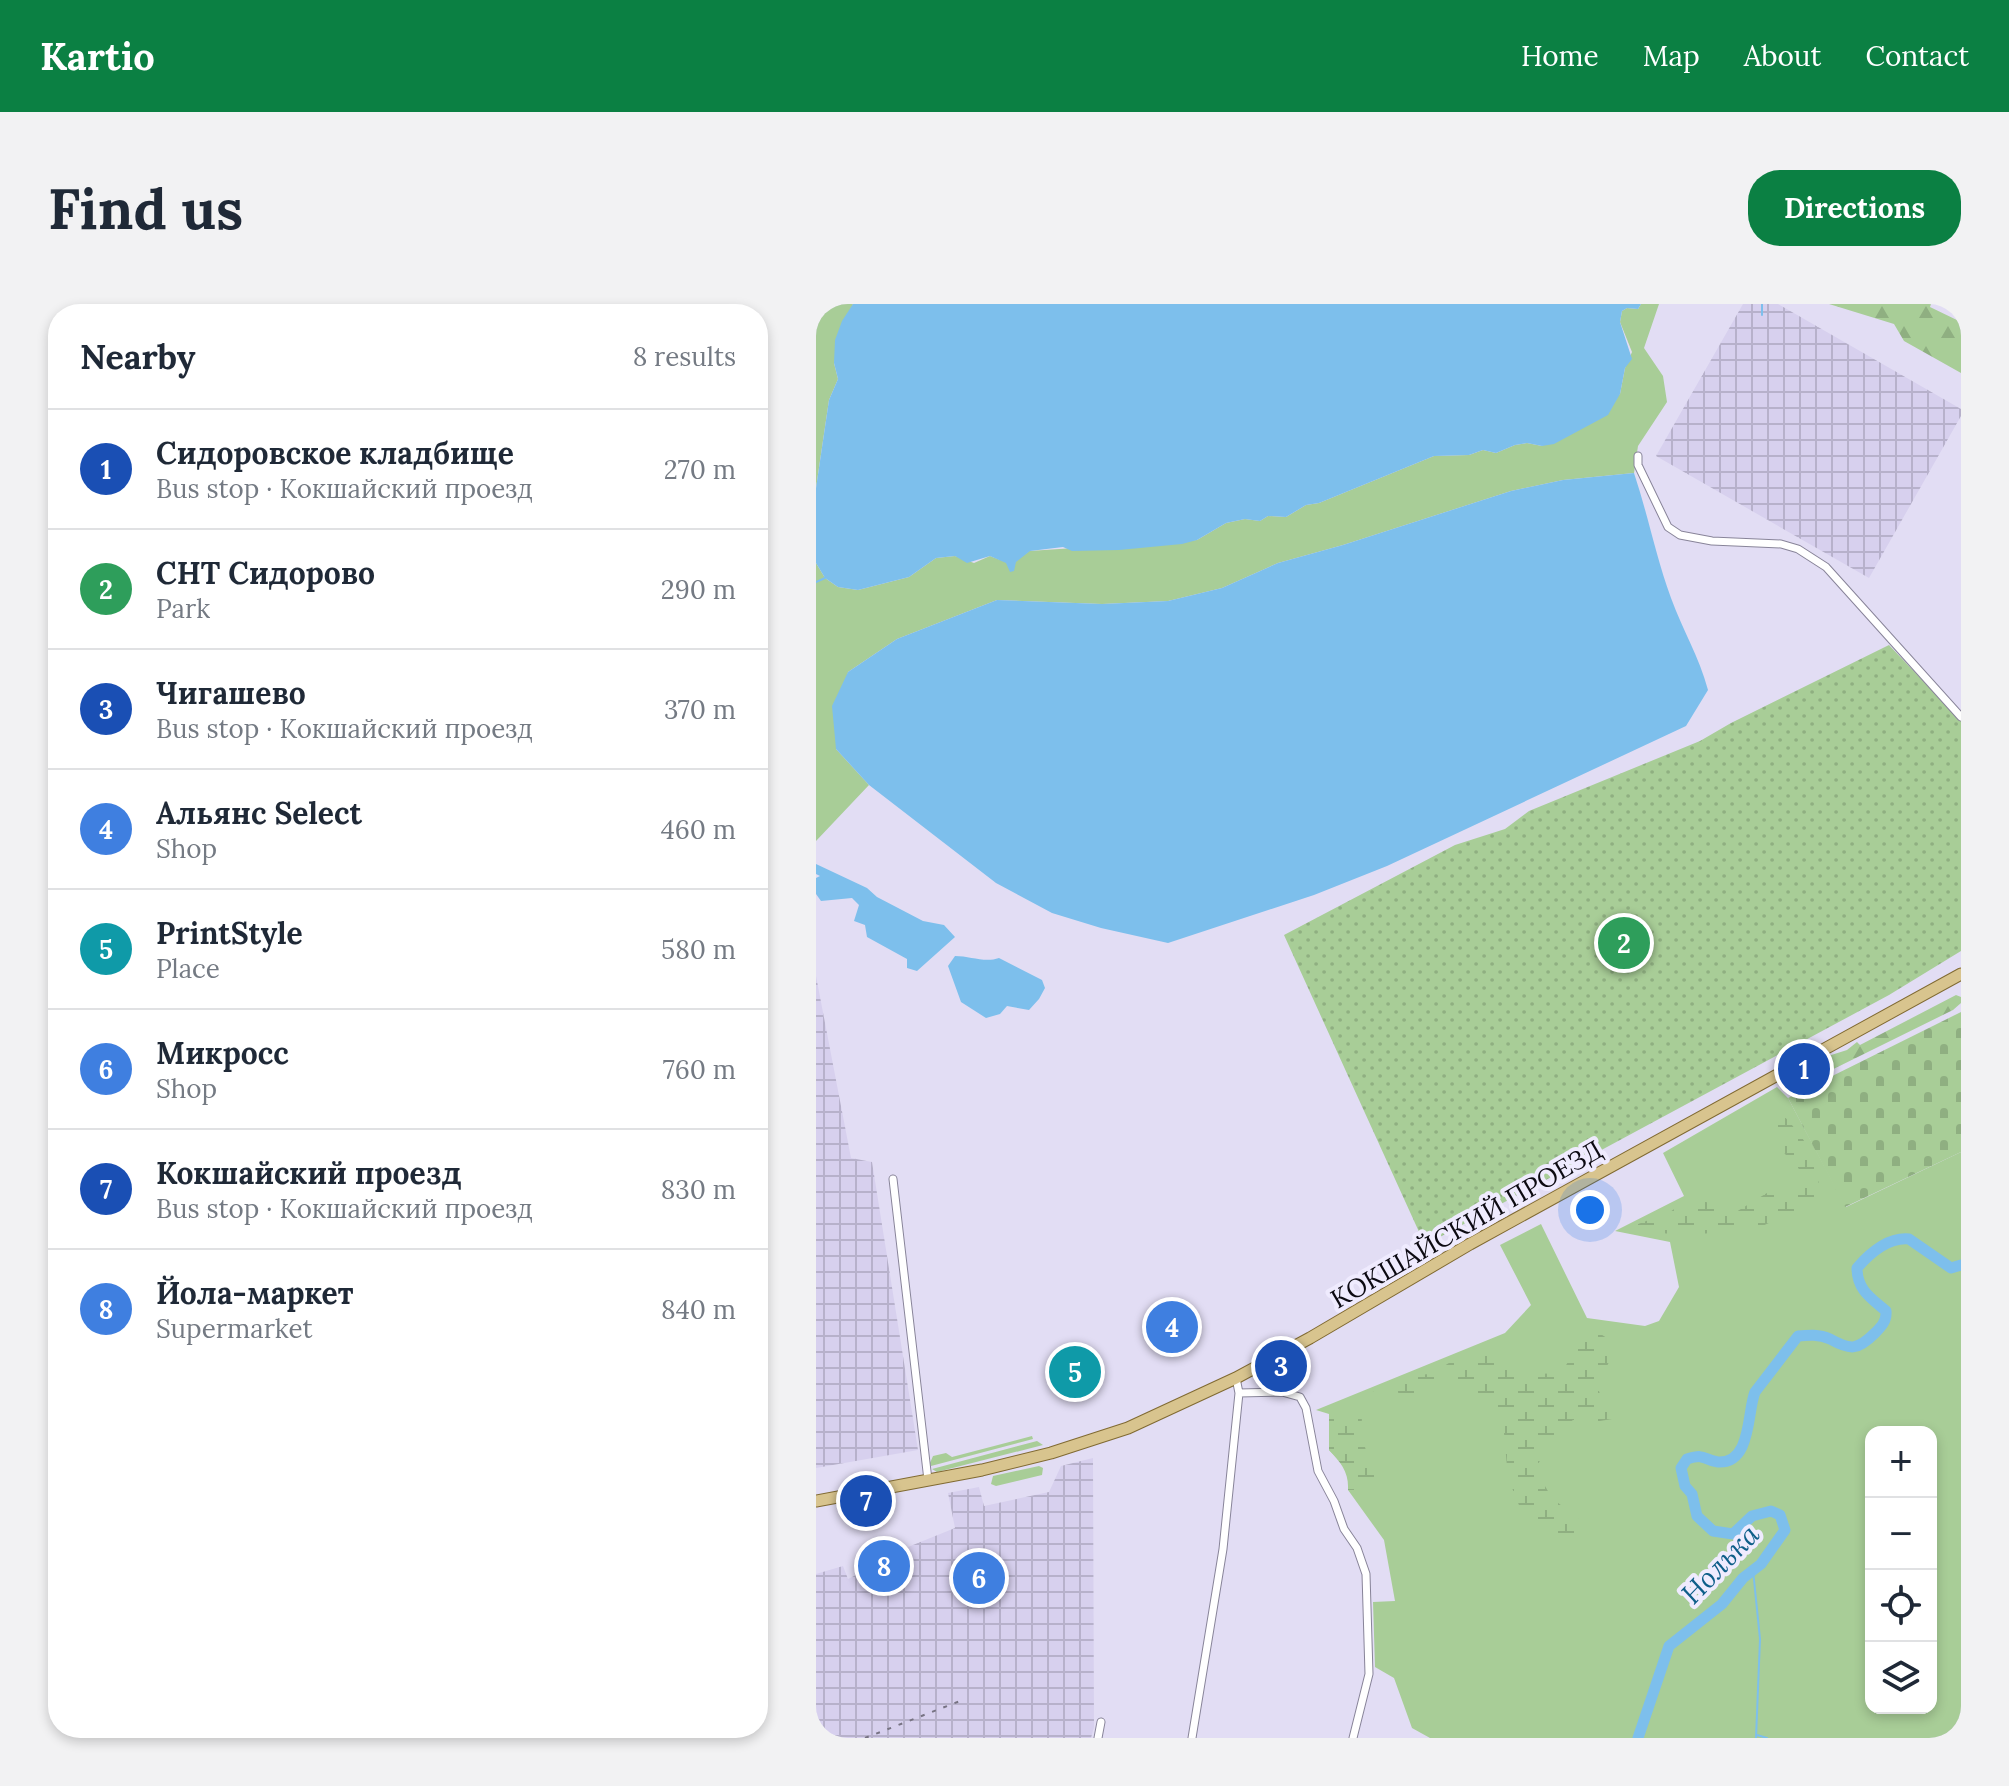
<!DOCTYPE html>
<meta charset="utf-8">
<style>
:root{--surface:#fff;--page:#f2f2f3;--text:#1f2937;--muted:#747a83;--line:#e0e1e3;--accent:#0b8043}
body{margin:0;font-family:Lora,serif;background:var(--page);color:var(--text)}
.controls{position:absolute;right:24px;bottom:24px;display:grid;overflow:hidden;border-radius:16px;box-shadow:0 4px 12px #0003}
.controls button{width:72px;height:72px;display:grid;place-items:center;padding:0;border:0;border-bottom:2px solid var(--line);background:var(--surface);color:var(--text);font:40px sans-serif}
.you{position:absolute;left:774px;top:906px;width:28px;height:28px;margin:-20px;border:6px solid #fff;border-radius:50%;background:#1a73e8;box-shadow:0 0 0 12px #1a73e833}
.badge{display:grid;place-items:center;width:52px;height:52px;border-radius:50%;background:var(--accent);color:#fff;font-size:26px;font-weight:700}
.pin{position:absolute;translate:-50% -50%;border:4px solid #fff;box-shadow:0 2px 8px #0006}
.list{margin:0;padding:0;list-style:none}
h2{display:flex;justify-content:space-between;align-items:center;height:104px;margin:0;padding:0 32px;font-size:34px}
h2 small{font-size:26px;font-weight:400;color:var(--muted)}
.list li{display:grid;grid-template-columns:52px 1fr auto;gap:24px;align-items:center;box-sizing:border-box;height:120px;padding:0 32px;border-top:2px solid var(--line)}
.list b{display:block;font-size:30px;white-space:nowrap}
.list p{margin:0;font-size:26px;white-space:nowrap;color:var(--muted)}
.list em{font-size:26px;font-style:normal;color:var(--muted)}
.icon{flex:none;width:44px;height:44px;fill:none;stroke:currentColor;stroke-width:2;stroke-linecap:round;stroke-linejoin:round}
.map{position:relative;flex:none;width:1145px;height:1434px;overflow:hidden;border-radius:32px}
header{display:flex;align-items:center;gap:48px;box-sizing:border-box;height:112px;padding:0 40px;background:var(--accent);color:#fff}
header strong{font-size:38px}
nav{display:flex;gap:44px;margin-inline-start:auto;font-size:28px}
.intro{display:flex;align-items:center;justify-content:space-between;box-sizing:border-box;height:192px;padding:0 48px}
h1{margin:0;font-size:56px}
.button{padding:20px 36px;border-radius:32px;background:var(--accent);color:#fff;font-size:28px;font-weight:700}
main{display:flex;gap:48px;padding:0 48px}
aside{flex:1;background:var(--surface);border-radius:32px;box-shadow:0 4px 12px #0003}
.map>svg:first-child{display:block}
</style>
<header>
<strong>Kartio</strong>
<nav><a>Home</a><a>Map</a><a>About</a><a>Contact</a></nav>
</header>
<div class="intro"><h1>Find us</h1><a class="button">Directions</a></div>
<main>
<aside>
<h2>Nearby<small>8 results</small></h2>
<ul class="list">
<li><span class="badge" style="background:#1a4fb4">1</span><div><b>Сидоровское кладбище</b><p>Bus stop · Кокшайский проезд</p></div><em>270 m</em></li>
<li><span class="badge" style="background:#2e9e5b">2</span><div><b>СНТ Сидорово</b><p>Park</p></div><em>290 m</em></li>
<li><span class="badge" style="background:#1a4fb4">3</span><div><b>Чигашево</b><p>Bus stop · Кокшайский проезд</p></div><em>370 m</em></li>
<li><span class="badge" style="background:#3f7fe0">4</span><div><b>Альянс Select</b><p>Shop</p></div><em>460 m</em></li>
<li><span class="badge" style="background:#0f9aa8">5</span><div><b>PrintStyle</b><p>Place</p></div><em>580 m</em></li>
<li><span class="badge" style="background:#3f7fe0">6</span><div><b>Микросс</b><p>Shop</p></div><em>760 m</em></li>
<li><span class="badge" style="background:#1a4fb4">7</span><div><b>Кокшайский проезд</b><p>Bus stop · Кокшайский проезд</p></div><em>830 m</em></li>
<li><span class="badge" style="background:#3f7fe0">8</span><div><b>Йола-маркет</b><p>Supermarket</p></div><em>840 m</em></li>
</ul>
</aside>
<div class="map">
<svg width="1145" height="1434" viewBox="0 0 1145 1434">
<defs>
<pattern id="industrial-grid" width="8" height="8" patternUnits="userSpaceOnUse" patternTransform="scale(2)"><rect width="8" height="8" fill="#d7d0ee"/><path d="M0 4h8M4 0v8" fill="none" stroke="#b7b1cb"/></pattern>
<pattern id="forest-firs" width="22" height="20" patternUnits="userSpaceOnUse" patternTransform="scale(2)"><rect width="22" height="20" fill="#a8cd97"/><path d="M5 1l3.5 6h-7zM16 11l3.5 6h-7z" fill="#8faf81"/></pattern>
<pattern id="wetland-marsh" width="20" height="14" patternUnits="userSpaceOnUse" patternTransform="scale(2)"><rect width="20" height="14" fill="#a8cd97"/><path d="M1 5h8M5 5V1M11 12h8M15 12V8" fill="none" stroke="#8faf81"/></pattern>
<pattern id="cemetery-stones" width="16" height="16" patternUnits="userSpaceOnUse" patternTransform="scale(2)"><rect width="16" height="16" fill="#a8cd97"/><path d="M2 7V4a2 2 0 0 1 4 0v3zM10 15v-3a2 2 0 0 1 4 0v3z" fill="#8faf81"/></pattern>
<pattern id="garden-dots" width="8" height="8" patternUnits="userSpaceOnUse" patternTransform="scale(2)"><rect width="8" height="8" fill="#a8cd97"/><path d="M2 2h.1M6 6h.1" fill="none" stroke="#8faf81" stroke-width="1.8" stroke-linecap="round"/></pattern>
</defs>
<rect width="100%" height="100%" fill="#e2ddf4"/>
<path fill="url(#industrial-grid)" d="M927 0H962L1145 105V112L1053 274 840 152Z
M0 672 35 854 56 858 102 1146 0 1164Z
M277 1154 278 1423 275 1434H0V1270L27 1262 32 1275 50 1266V1260L139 1224 132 1189 163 1183 168 1202 233 1188 245 1162Z"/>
<path fill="#a8cd97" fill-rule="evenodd" d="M0 0H37L18 59 22 75 13 96 0 184Z
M825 0H843L828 44 847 72 851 98 822 142 818 169 747 176 695 187 527 241 462 259 406 284 352 297 286 300 181 296 81 335 32 368 20 445 53 481 0 537V259L9 274 22 283 42 286 93 273 120 254 139 252 158 259 174 252C193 260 198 260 213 247L381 236 410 219 429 215 444 217 452 212 470 213 490 201 503 199 618 152 653 151 667 146 680 149 699 141 711 139 726 142 804 90 809 64 816 48 804 18 806 7 811 4 822 5Z
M961 783 972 794 1030 903 1145 848V1434H614L596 1424 578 1374 559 1363 557 1298 579 1297 568 1236 532 1186V1174L527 1160 513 1146V1110L500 1106 689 1029 715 1001 684 941 725 920 771 1014 829 1022 843 1017 863 983 854 938 799 927 868 892 847 849ZM1055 1128H1115V1404H1055Z
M216 1132 217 1135 115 1162 114 1159 117 1152 130 1149 136 1153Z
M221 1137 227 1141 121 1168 116 1165Z
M223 1162 227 1164 226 1171 180 1182 175 1180 177 1172Z"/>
<path fill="url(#forest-firs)" d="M1013 0H1115L1114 3 1145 18V69L1088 37 1078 20Z
M1140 691 1145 693V699L1137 706 979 784 977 778 998 765 1002 758 1009 753 1031 746 1041 738 1044 741Z"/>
<path fill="url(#wetland-marsh)" d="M968 812C993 840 1004 856 1003 895L982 894 986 903 970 914 968 912 940 925 898 929 864 931 809 925 854 908 875 893 920 908 959 884 976 887 983 865 969 850 953 820Z
M769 1028 783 1029 802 1041 781 1081 785 1093 799 1101 796 1115 778 1118 757 1116 742 1127 719 1165 736 1194 786 1234 736 1233 709 1216 692 1174 688 1129 657 1081 625 1072 586 1102 580 1081 556 1088 598 1071 615 1070 641 1054 681 1051 705 1069 745 1070Z
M547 1103C543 1133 549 1149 563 1175L552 1186H532C533 1168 525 1159 513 1146V1110Z"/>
<path fill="url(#cemetery-stones)" d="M1145 708V848L1029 903 972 794Z"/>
<path fill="url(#garden-dots)" d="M1073 341 1145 417V647L1073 691 609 941 468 631 639 541 689 525 713 507 884 437 915 419Z"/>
<path fill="#7dbfec" d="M37 0H825L822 5 811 4 806 7 804 18 816 55 809 64 804 90 792 111 738 140 726 142 711 139 699 141 680 149 667 146 653 151 618 152 503 199 490 201 470 213 452 212 444 217 429 215 410 219 381 236 366 240 303 246 256 247 247 243 214 247 200 258 198 267 194 268 190 259 174 252 151 259 139 252 120 254 93 273 42 286 22 283 9 274 0 259V184L13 96 22 75 18 59 19 36 26 17Z
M818 169C832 211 840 253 855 294 867 327 883 352 892 386L870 422 571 562 498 591 352 639 285 624 236 609 180 579 53 481 20 445 16 402 32 368 81 335 181 296 286 300 352 297 406 284 462 259 527 241 695 187 747 176Z
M0 560 51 584 61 593 107 617 128 621 139 633 101 667 91 664V655L51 633 49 621 38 617 43 601 36 594 5 597 0 590V574L4 572 0 570Z
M139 652C154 652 169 659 183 654L226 676 229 684 223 695 213 706 191 702 184 710 170 714 145 698 132 662Z"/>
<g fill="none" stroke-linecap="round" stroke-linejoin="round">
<path stroke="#7dbfec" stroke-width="2" d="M946 0V11
M0 278 9 274
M937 1266 944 1335 940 1434
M941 1431 951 1434"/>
<path stroke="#7dbfec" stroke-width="11" d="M822 1434 853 1342 906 1300 927 1274 945 1260 969 1226 964 1211 955 1207 936 1212 917 1230 897 1227 881 1212 876 1190 869 1182 865 1164 871 1155C891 1149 886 1156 902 1158 936 1160 931 1107 939 1088L982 1032C992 1031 1003 1030 1014 1035 1034 1046 1041 1047 1059 1029 1065 1023 1071 1017 1070 1007 1055 994 1041 986 1041 964 1054 949 1072 933 1093 935L1135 964 1145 961"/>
<g stroke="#888499" stroke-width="9">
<path id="minor" d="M822 152V161L852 223 864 231 896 237 965 240 982 245 1010 263 1145 413
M77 875 112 1176
M423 1089 466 1088 484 1093 490 1104 502 1167 518 1197 528 1225 541 1244 550 1270 553 1370 537 1434
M282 1434 285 1418
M376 1434 407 1245 423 1089 420 1074"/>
</g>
<g stroke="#806a32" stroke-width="13">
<path id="primary" d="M0 1197 166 1166 235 1149 312 1124 420 1074 494 1034 654 940 1145 670"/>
</g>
<use href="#minor" stroke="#fff" stroke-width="7"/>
<use href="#primary" stroke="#d8c48e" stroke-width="11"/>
<path stroke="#777383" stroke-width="2" stroke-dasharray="4 8" stroke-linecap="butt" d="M49 1434 144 1397"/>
</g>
<g text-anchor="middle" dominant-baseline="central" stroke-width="8" stroke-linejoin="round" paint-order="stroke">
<g font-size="26" fill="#0c0a12" stroke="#efebfe">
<text transform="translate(650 920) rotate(-30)">КОКШАЙСКИЙ ПРОЕЗД</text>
</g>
<g font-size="28" font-style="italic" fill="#0e5e89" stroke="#efebfe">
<text transform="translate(904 1260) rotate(-46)">Нолька</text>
</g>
</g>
</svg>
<div class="controls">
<button>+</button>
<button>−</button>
<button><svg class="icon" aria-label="locate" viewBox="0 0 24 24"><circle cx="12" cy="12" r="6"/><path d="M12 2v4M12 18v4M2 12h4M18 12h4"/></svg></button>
<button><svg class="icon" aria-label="layers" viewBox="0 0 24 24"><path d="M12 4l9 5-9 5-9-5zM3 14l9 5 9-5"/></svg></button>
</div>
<div class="you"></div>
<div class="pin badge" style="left:988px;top:765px;background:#1a4fb4">1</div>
<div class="pin badge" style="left:808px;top:639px;background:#2e9e5b">2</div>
<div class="pin badge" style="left:465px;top:1062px;background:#1a4fb4">3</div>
<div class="pin badge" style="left:356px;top:1023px;background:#3f7fe0">4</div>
<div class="pin badge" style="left:259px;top:1068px;background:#0f9aa8">5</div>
<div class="pin badge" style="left:163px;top:1274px;background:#3f7fe0">6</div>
<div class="pin badge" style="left:50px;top:1197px;background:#1a4fb4">7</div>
<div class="pin badge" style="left:68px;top:1262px;background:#3f7fe0">8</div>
</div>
</main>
